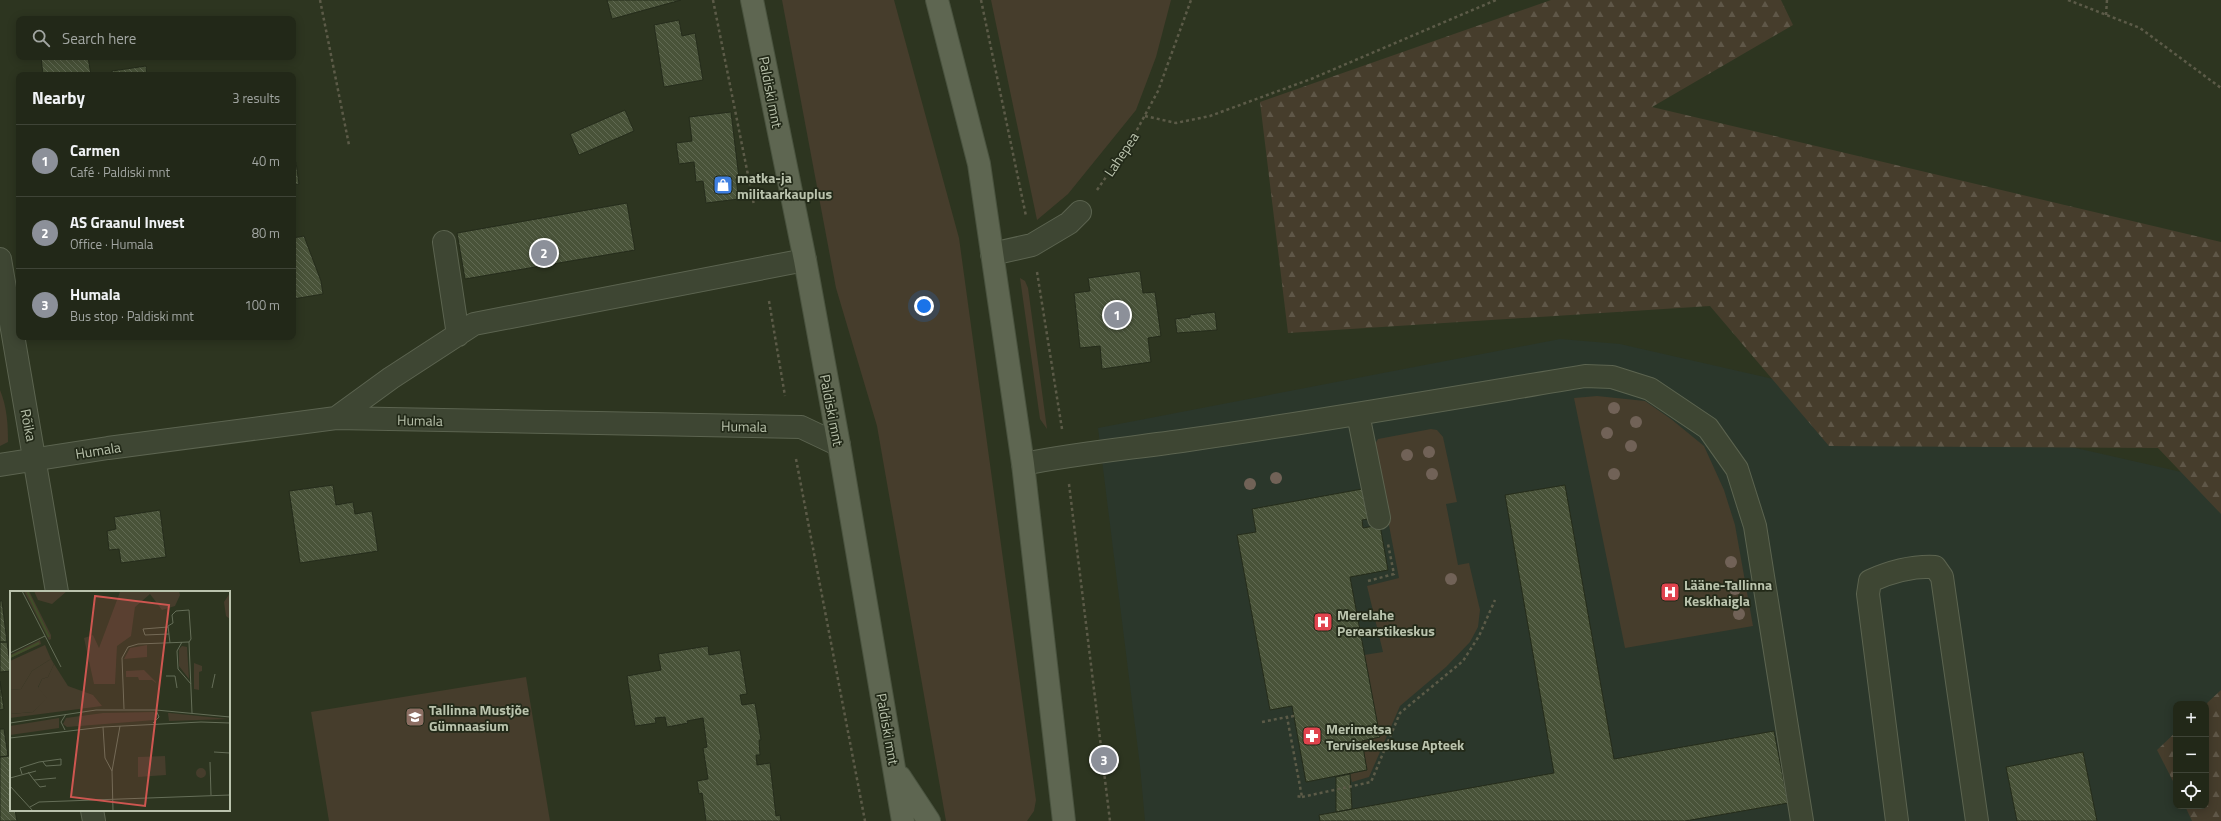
<!DOCTYPE html>
<meta charset="utf-8">
<style>
:root{--surface:#222818;--page:#2a3021;--text:#f1f3f6;--muted:#a2a6a2;--line:#3f4437;--accent:#8c9099}
body{margin:0;font-family:"Titillium Web",sans-serif;background:var(--page);color:var(--text)}
.controls{position:absolute;right:12px;bottom:12px;display:grid;overflow:hidden;border-radius:8px;box-shadow:0 2px 10px #0003}
.controls button{width:36px;height:36px;display:grid;place-items:center;padding:0;border:0;border-bottom:1px solid var(--line);background:var(--surface);color:var(--text);font:20px sans-serif}
.you{position:absolute;left:924px;top:306px;width:14px;height:14px;margin:-10px;border:3px solid #fff;border-radius:50%;background:#1a73e8;box-shadow:0 0 0 6px #1a73e833}
.badge{display:grid;place-items:center;width:26px;height:26px;border-radius:50%;background:var(--accent);color:#fff;font-size:13px;font-weight:700}
.pin{position:absolute;translate:-50% -50%;border:2px solid #fff;box-shadow:0 1px 4px #0006}
.list{margin:0;padding:0;list-style:none}
h2{display:flex;justify-content:space-between;align-items:center;height:52px;margin:0;padding:0 16px;font-size:17px}
h2 small{font-size:13px;font-weight:400;color:var(--muted)}
.list li{display:grid;grid-template-columns:26px 1fr auto;gap:12px;align-items:center;box-sizing:border-box;height:72px;padding:0 16px;border-top:1px solid var(--line)}
.list b{display:block;font-size:15px;white-space:nowrap}
.list p{margin:0;font-size:13px;white-space:nowrap;color:var(--muted)}
.list em{font-size:13px;font-style:normal;color:var(--muted)}
.icon{flex:none;width:22px;height:22px;fill:none;stroke:currentColor;stroke-width:2;stroke-linecap:round;stroke-linejoin:round}
.map{position:relative;flex:none;width:2221px;height:821px;overflow:hidden}
.search{position:absolute;background:var(--surface);box-shadow:0 2px 10px #0003;left:16px;top:16px;width:280px;height:44px;display:flex;align-items:center;gap:10px;box-sizing:border-box;padding:0 14px;border-radius:8px;color:var(--muted);font-size:15px}
.panel{position:absolute;background:var(--surface);box-shadow:0 2px 10px #0003;left:16px;top:72px;width:280px;height:268px;border-radius:8px}
.map>svg:first-child{display:block}
</style>
<div class="map">
<svg width="2221" height="821" viewBox="0 0 2221 821">
<defs>
<pattern id="forest-firs" width="22" height="20" patternUnits="userSpaceOnUse"><rect width="22" height="20" fill="#463d2c"/><path d="M5 1l3.5 6h-7zM16 11l3.5 6h-7z" fill="#5f5748"/></pattern>
<pattern id="building-back-hatch" width="6" height="6" patternUnits="userSpaceOnUse"><rect width="6" height="6" fill="#495339"/><path d="M-1 5l2 2M0 0l6 6M5-1l2 2" fill="none" stroke="#616a53"/></pattern>
</defs>
<rect width="100%" height="100%" fill="#2d3520"/>
<path fill="#2b372b" fill-rule="evenodd" d="M1560 339 1620 344 2221 481V821H1145L1140 766 1098 428ZM2176 704H2206V806H2176Z"/>
<path fill="#463d2c" d="M782 0H894L959 238 1036 800 1034 811 1027 821H946L877 426 836 288Z
M991 0H1171L1156 57 1136 110 1068 194 1037 220Z
M1020 278 1025 281 1028 288 1047 429 1040 419Z
M0 390C7 407 8 424 8 442L0 446Z
M1597 396 1645 401 1671 419 1704 446 1724 490 1735 525 1753 626 1625 648 1574 398Z
M1431 429 1437 430 1443 437 1457 502 1446 504 1458 565 1469 563 1480 610 1478 627 1470 642 1446 667 1400 706 1369 777 1352 782 1350 774 1367 770 1362 741 1380 737 1364 655 1383 652 1367 586 1399 578 1374 446 1378 439Z
M526 677 550 821H329L311 712Z"/>
<path fill="url(#forest-firs)" d="M1551 0H1781L1793 25 1652 107 2221 242V514L2158 448 1829 446 1710 306 1288 333 1260 102Z
M2221 690V821H2192L2185 806H2206V704Z
M2176 732V787L2157 750Z"/>
<path fill="url(#building-back-hatch)" stroke="#252c1b" d="M607 0H681L612 19Z
M679 20 682 36 695 33 703 80 664 87 654 25Z
M41 57H88L91 75H43Z
M146 66 147 75H112V71Z
M625 110 634 131 579 155 570 134Z
M731 112 739 178 736 179 739 199 706 203 703 181 696 182 694 162 679 164 676 143 692 141 689 117Z
M296 162 299 184 293 185V163Z
M627 203 635 250 465 279 457 233Z
M304 236 321 281 323 294 293 299V238Z
M1140 271 1143 293 1155 292 1161 336 1148 338 1151 362 1102 369 1100 346 1080 348 1074 293 1090 291 1088 278Z
M1215 312 1217 330 1177 333 1175 319 1190 317V315Z
M333 485 336 505 353 502 355 514 372 511 378 551 300 563 289 491Z
M1565 485 1614 759 1774 731 1788 803 1685 821H1320L1319 815 1554 773 1505 495Z
M1362 489 1368 519 1362 520 1363 528 1380 525 1388 570 1350 577 1380 737 1362 741 1367 770 1306 782 1292 706 1270 710 1237 535 1256 532 1252 509Z
M160 510 166 557 121 563 119 549 109 550 107 531 116 529 114 517Z
M0 601H2L7 642H0Z
M0 642H7L11 671 0 672Z
M708 646 709 655 740 650 747 694 740 695 742 705 755 703 761 740H759L760 755H756L757 765 770 763 776 816 780 815 781 821H706L702 793 699 794 697 781 708 779 703 748 707 747 703 718 687 721 688 723 667 727 665 717 655 718 656 723 635 726 627 676 661 670 658 654Z
M0 681 4 709 0 710Z
M0 729H4L8 756 0 757Z
M2083 752 2097 821H2017L2006 767Z
M8 756H11V810H15L17 821H0V757Z
M1350 774 1352 809 1336 812V777Z"/>
<g fill="none" stroke-linecap="round" stroke-linejoin="round">
<g stroke="#5c6450" stroke-width="24">
<path id="minor" d="M444 242 458 335
M992 254 1032 245 1069 223 1080 212
M0 259 57 592
M1358 414 1379 518
M336 418 391 378 474 324 805 260
M1023 464C1078 453 1133 448 1188 440 1321 421 1453 398 1585 376L1612 377 1650 389 1708 428 1737 469 1755 526 1802 821
M0 465 108 448 336 418 801 427 839 445
M92 810 94 821
M1897 821 1868 594 1870 581C1890 572 1914 566 1935 567L1942 577 1977 821"/>
</g>
<g stroke="#4a533f" stroke-width="24">
<path id="major" d="M752 0 805 260 839 445 903 821
M937 0 979 164 1023 464 1064 821
M900 777 929 821"/>
</g>
<path stroke="#5c5b48" stroke-width="2.5" stroke-dasharray="3 3" stroke-linecap="butt" d="M320 0 349 145
M713 0 754 205
M981 0 1026 216
M2068 0 2140 28 2221 88
M2106 15 2107 0
M1145 116 1176 123 1210 116 1311 79 1496 0
M1097 190 1131 141 1158 91 1191 0
M1037 272 1062 429
M769 301 785 396
M796 459 865 821
M1069 484 1110 821
M1368 581 1394 574 1388 544
M1294 716 1287 717 1302 797 1295 796
M1262 722 1287 717
M1302 797 1371 782 1400 713 1463 661 1479 636 1495 600"/>
<use href="#minor" stroke="#3e4633" stroke-width="22"/>
<use href="#major" stroke="#5e6651" stroke-width="22"/>
</g>
<g fill="#716257">
<circle cx="1614" cy="408" r="6"/>
<circle cx="1636" cy="422" r="6"/>
<circle cx="1607" cy="433" r="6"/>
<circle cx="1631" cy="446" r="6"/>
<circle cx="1429" cy="452" r="6"/>
<circle cx="1407" cy="455" r="6"/>
<circle cx="1432" cy="474" r="6"/>
<circle cx="1614" cy="474" r="6"/>
<circle cx="1276" cy="478" r="6"/>
<circle cx="1250" cy="484" r="6"/>
<circle cx="1731" cy="562" r="6"/>
<circle cx="1451" cy="579" r="6"/>
<circle cx="1735" cy="589" r="6"/>
<circle cx="1739" cy="614" r="6"/>
</g>
<defs>
<g id="shop-square" transform="scale(1)"><rect x="-9" y="-9" width="18" height="18" rx="4" fill="#3f7fe0" stroke="#232a19"/><path d="M-5-2.5h2.3a2.7 3.5 0 0 1 5.4 0H5L5.5 6h-11ZM-1.5-2.5h3a1.5 2.3 0 0 0-3 0Z" fill="#fff"/></g>
<g id="hospital-square" transform="scale(1)"><rect x="-9" y="-9" width="18" height="18" rx="4" fill="#e0444e" stroke="#232a19"/><path d="M-5-5h3v3.5h4V-5h3V5h-3V1.5h-4V5h-3Z" fill="#fff"/></g>
<g id="school-square" transform="scale(1)"><rect x="-9" y="-9" width="18" height="18" rx="4" fill="#8d6e63" stroke="#232a19"/><path d="M0-5L7-2L0 1L-7-2ZM-4 1L0 2.5L4 1V4Q0 6-4 4Z" fill="#fff"/></g>
<g id="pharmacy-square" transform="scale(1)"><rect x="-9" y="-9" width="18" height="18" rx="4" fill="#e0444e" stroke="#232a19"/><path d="M-2-6h4v4h4v4h-4v4h-4v-4h-4v-4h4Z" fill="#fff"/></g>
</defs>
<g fill-rule="evenodd">
<use href="#shop-square" x="723" y="185"/>
<use href="#hospital-square" x="1670" y="592"/>
<use href="#hospital-square" x="1323" y="622"/>
<use href="#school-square" x="415" y="717"/>
<use href="#pharmacy-square" x="1312" y="736"/>
</g>
<g text-anchor="middle" dominant-baseline="central" stroke-width="3.5" stroke-linejoin="round" paint-order="stroke">
<g font-size="14" fill="#bac3ad" stroke="#232a19">
<text transform="translate(771 92) rotate(79)">Paldiski mnt</text>
<text transform="translate(1121 154) rotate(-56)">Lahepea</text>
<text transform="translate(832 410) rotate(79)">Paldiski mnt</text>
<text transform="translate(420 420) rotate(1)">Humala</text>
<text transform="translate(29 425) rotate(79)">Rõika</text>
<text transform="translate(744 426) rotate(1)">Humala</text>
<text transform="translate(98 450) rotate(-9)">Humala</text>
<text transform="translate(888 729) rotate(80)">Paldiski mnt</text>
</g>
<g font-size="14" font-weight="bold" fill="#bac3ad" stroke="#232a19" text-anchor="start">
<text x="737" y="177">matka-ja<tspan x="737" dy="16">militaarkauplus</tspan></text>
<text x="1684" y="584">Lääne-Tallinna<tspan x="1684" dy="16">Keskhaigla</tspan></text>
<text x="1337" y="614">Merelahe<tspan x="1337" dy="16">Perearstikeskus</tspan></text>
<text x="429" y="709">Tallinna Mustjõe<tspan x="429" dy="16">Gümnaasium</tspan></text>
<text x="1326" y="728">Merimetsa<tspan x="1326" dy="16">Tervisekeskuse Apteek</tspan></text>
</g>
</g>
<g transform="translate(10 591)">
<rect width="220" height="220" fill="#2d3520"/>
<path d="M14 0H19L41 44V48L39 49ZM30 49 31 53 0 67V64ZM35 54 41 68 22 80 11 98 0 99V70ZM137 54V66L114 68 120 57ZM172 55 177 56 179 88 169 75V58ZM184 72 192 75V80L189 81V99L184 98ZM44 73 58 95 83 104 92 115 0 127V123L23 121 36 107 28 97 32 88 38 86ZM134 79 146 91V92L142 89H129L128 86H116V80ZM144 121 147 125 145 129 57 136 53 133 56 127 93 122ZM158 122H160L218 128 159 130ZM49 127V137L0 144V135ZM155 165 156 184 128 186V166ZM186 182a5 5 0 1 1 10 0a5 5 0 1 1-10 0Z" fill="#463d2c"/>
<path d="M24 0H57L42 13 28 9ZM107 0H169L170 4 165 15 152 19 140 3 125 16 121 45 107 55 105 93H84L74 47 83 44 89 57 110 1ZM220 2V28L216 25 214 11ZM41 68 44 73 38 86 32 88 28 96 37 107 23 121 0 123V99L11 98 22 80Z" fill="#463d2c"/>
<path fill="none" stroke="#404f29" stroke-width="2" d="M17 0 39 46M0 66 29 52"/>
<path fill="none" stroke="#656e58" stroke-width="1" d="M12 0 51 76M158 36 133 38 135 44 159 43M172 51 167 60 168 78 181 93M160 52 158 35 163 32 162 24 166 20 179 19 181 48 179 51M0 62 35 45M156 85H165L167 97M202 97 205 83M114 118 112 67 118 56 128 53 179 51 182 122M0 132 86 119H146L220 126M143 132 149 126 146 119M93 136 95 167 102 180M55 139 51 131 56 123M0 147 93 136 191 131 220 132M204 161 220 162M200 171 201 204M18 181 24 189 46 187M12 183 10 177 29 171 51 168V174L36 175 33 171M0 187 26 180M24 189 30 196 36 195M0 195 23 220M20 216 29 211 220 204M103 220 102 180 110 135"/>
<path fill="#ce5650" fill-opacity="0.15" stroke="#ce5650" stroke-width="2" d="M85 5 159 14 135 215 61 206Z"/>
<rect width="220" height="220" fill="none" stroke="#bac3ad" stroke-width="2"/>
</g>
</svg>
<div class="controls">
<button>+</button>
<button>−</button>
<button><svg class="icon" aria-label="locate" viewBox="0 0 24 24"><circle cx="12" cy="12" r="6"/><path d="M12 2v4M12 18v4M2 12h4M18 12h4"/></svg></button>
</div>
<div class="you"></div>
<div class="pin badge" style="left:1117px;top:315px">1</div>
<div class="pin badge" style="left:544px;top:253px">2</div>
<div class="pin badge" style="left:1104px;top:760px">3</div>
<div class="search"><svg class="icon" aria-label="search" viewBox="0 0 24 24"><circle cx="10" cy="10" r="6"/><path d="M15 15l6 6"/></svg>Search here</div>
<section class="panel">
<h2>Nearby<small>3 results</small></h2>
<ul class="list">
<li><span class="badge">1</span><div><b>Carmen</b><p>Café · Paldiski mnt</p></div><em>40 m</em></li>
<li><span class="badge">2</span><div><b>AS Graanul Invest</b><p>Office · Humala</p></div><em>80 m</em></li>
<li><span class="badge">3</span><div><b>Humala</b><p>Bus stop · Paldiski mnt</p></div><em>100 m</em></li>
</ul>
</section>
</div>
